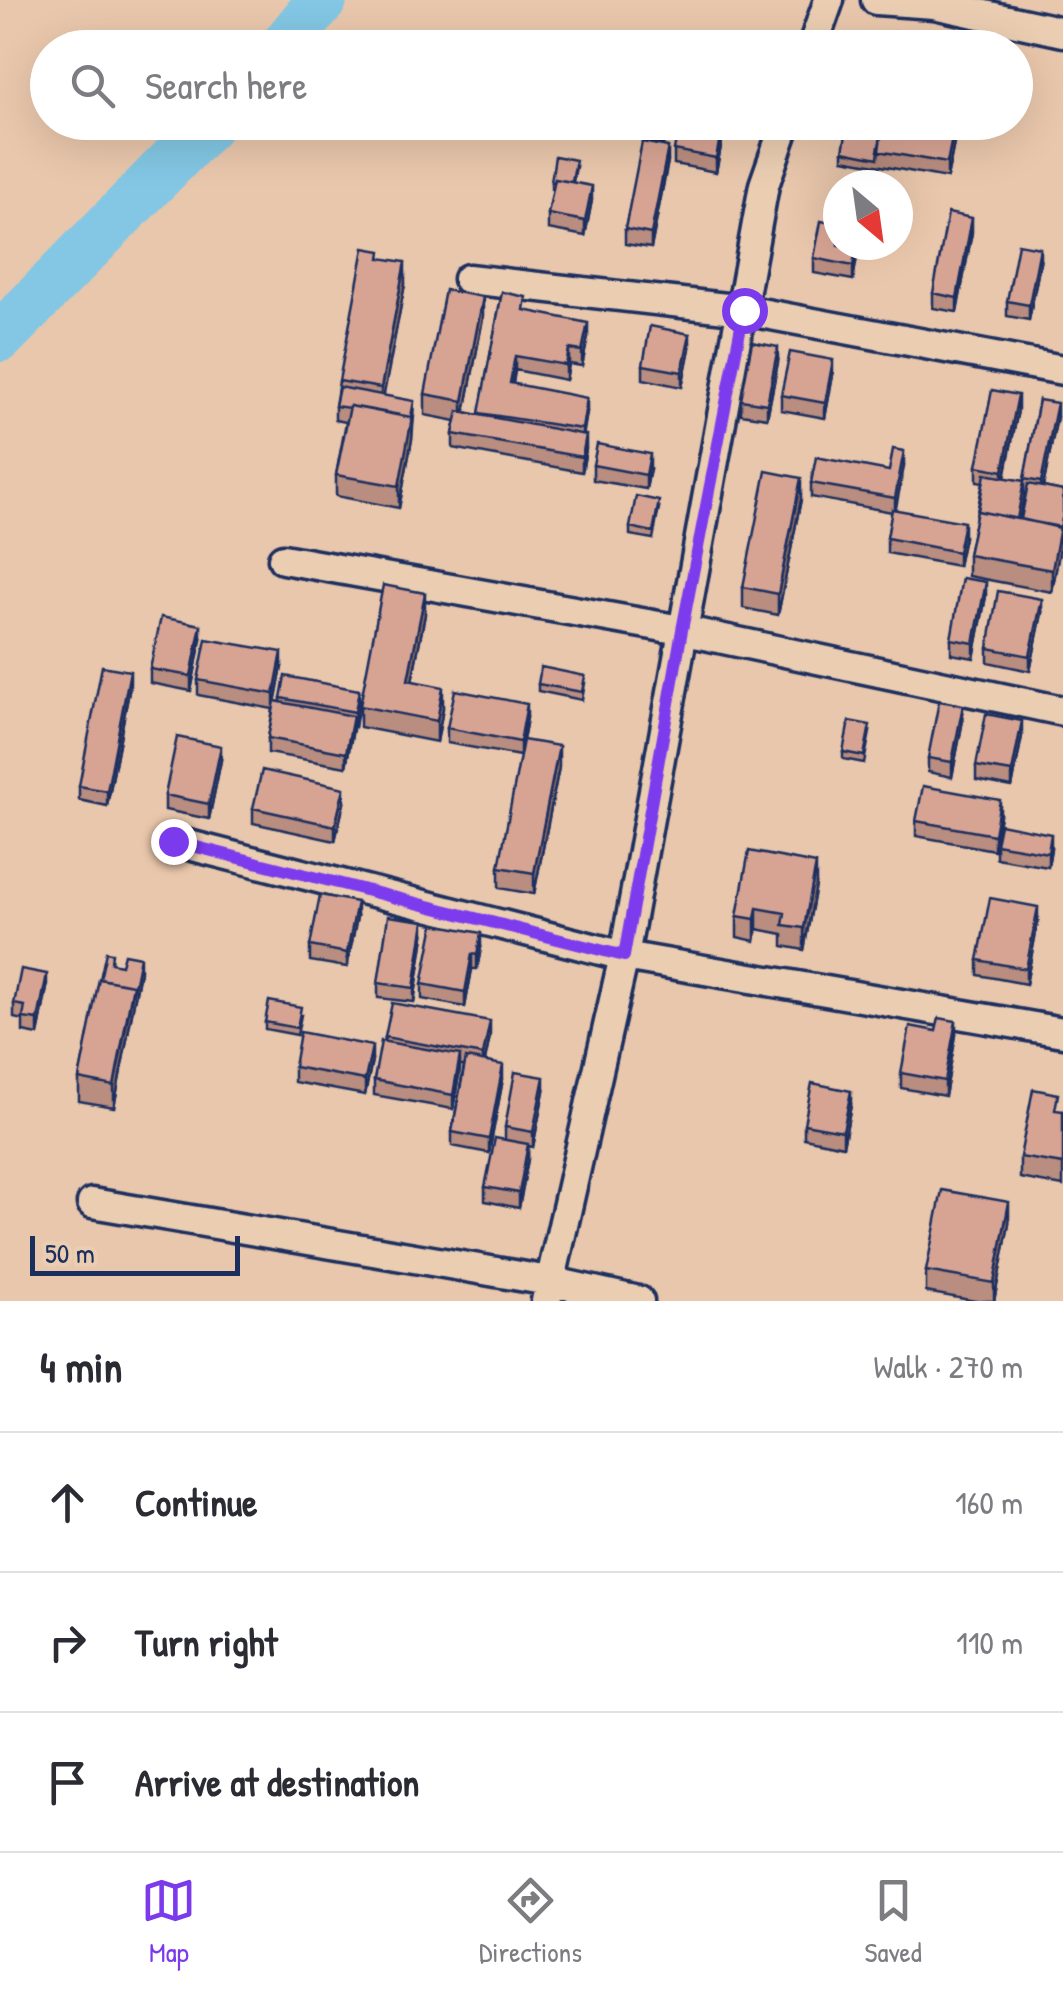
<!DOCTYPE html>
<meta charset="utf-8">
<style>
:root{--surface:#fff;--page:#f7f7f7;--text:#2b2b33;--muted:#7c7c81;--line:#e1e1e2;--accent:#7c3aed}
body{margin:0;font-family:"Patrick Hand",sans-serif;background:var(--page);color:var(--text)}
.compass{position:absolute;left:823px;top:170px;width:90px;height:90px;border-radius:50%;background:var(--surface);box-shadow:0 10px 40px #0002;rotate:151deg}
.scale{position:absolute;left:30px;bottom:25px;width:210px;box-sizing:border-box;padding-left:10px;border:5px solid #1b2f5e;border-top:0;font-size:28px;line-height:35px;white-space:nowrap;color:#1b2f5e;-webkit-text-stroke:8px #ebceb2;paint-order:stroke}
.stop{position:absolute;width:30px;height:30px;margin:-22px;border:8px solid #7c3aed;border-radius:50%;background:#fff}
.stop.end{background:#7c3aed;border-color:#fff;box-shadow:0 2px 10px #0008}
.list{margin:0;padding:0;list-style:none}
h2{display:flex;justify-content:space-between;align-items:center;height:130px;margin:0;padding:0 40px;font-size:42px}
h2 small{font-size:32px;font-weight:400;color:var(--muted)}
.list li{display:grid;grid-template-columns:65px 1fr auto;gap:30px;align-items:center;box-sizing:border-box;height:140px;padding:0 40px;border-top:2px solid var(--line)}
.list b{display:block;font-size:38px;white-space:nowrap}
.list em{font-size:32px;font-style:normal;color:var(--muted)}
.icon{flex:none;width:55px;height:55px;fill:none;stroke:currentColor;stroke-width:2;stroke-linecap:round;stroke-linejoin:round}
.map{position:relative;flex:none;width:1063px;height:1301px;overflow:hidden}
.search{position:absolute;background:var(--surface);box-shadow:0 10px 40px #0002;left:30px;right:30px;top:30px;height:110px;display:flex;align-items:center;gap:25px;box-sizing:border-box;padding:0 35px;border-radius:55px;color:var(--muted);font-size:38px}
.sheet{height:550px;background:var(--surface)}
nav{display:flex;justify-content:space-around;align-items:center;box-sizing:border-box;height:140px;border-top:2px solid var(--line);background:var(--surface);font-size:28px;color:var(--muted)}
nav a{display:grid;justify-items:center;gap:5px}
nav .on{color:var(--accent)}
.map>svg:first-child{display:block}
</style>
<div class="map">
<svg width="1063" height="1301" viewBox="0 0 1063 1301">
<rect width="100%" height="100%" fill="#e9c7ac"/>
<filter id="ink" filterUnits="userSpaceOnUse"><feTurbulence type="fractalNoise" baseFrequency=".01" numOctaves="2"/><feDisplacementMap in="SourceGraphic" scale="20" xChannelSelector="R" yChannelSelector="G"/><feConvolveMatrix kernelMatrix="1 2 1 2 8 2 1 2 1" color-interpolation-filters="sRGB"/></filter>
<g filter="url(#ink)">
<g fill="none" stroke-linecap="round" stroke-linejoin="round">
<path stroke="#83c7e4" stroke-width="50" d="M283 48 322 0
M0 337 211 122"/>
<g stroke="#1b2f5e" stroke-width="35">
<path id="street" d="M876 0 934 4 1063 32
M812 48 829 0
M468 279 744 310 1063 370
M283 559 681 630 1063 711
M173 841 624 956 1063 1032
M92 1203 549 1281 639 1301
M546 1301 624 956 764 185 786 122"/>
</g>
<use href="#street" stroke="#ebceb2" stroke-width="28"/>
</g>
<path fill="#b98d7f" stroke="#1b2f5e" stroke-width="2.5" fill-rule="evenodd" d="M648 122 664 146 668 161 651 248 625 244V229Z
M723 136 716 172 674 164V150Z
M881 136 955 138 947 178 843 159V151Z
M576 167 573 182 592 200 585 236 548 229V214L553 190 551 189V182Z
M972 232 957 312 933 308V293Z
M859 245 853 280 814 273V258Z
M381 258 405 284 383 396 414 416 412 439 399 508 336 496V475L346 422 335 420V406L339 381Z
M1040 263 1029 320 1007 316V301Z
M502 292 526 311 588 337 582 366 569 364 566 380 515 370 513 384 587 412 583 434 586 449 582 472 453 448V434L456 421 425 415V394L483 318 465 412 479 415Z
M690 348 682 387 643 379V365Z
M778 362 767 418 741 414V400Z
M833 375 825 418 781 410V395Z
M1039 400 1057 417 1043 487 1063 491V528L1052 592 968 576V555L983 482 977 481V466L1018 410 1005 478 1024 481ZM1024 494H1026L1021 519H1019Z
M593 465 650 469 646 489 593 480Z
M904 466 895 510 964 537 958 566 887 553V538L892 512 811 497V483L889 471Z
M801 499 778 615 743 608V587Z
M659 508 653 539 630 535V527Z
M986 596 974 658 951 654V639Z
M1042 613 1030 671 988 662V648Z
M425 614 412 681 443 708 437 742 360 727V706Z
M201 639 191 691 150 683V669Z
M282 667 275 701 281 702V698L359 690 355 727 353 726 346 767 268 753V738L273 709 198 695V680Z
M585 683 582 700 538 691V684Z
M130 686 107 806 79 800V786Z
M527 718 520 756 447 743V728Z
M963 720 952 777 928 772V758Z
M870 732 864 763 843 759V752Z
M1022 736 1012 787 976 780V766Z
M221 760 209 819 165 810V795Z
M559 767 534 894 499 888V867Z
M344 803 335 841 253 823V808Z
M1000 815 994 850 916 836V821Z
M996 844 1051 848 1048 867 996 858Z
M816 885 804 950 783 946V934L757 929 755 941 737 937V916Z
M357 917 347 967 310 961V946Z
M1038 922 1026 984 978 975V960Z
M424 936 414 1002 378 998V983Z
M481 948 477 969H472L465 1007 422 999V984Z
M140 971 114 1107 79 1101V1079L100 979Z
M47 988 38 1035 23 1032V1020L14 1018V1004Z
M301 1015 297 1035 265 1029V1022Z
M936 1031 956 1035 945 1096 901 1088V1073Z
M490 1036 485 1061 503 1079 489 1153 452 1146V1132L464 1066H460L453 1109 374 1095V1080L385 1037Z
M372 1060 365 1095 294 1082V1067Z
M544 1091 533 1147 528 1146V1159L519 1208 485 1201V1187L505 1140V1127Z
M851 1105 843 1146 804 1138V1124Z
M1058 1111H1063V1186L1020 1178V1157Z
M1009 1224 994 1301H975L926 1292V1271Z"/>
<path fill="#967368" stroke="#1b2f5e" stroke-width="2.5" d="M723 122V136L716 172V158Z
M955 123V138L947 178V163Z
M668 147V161L651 248V234Z
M592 186V200L585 236V221Z
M972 218V232L957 312V298Z
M857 245H859L853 280V266Z
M1040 248V263L1029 320V305Z
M405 262V284L381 410V388Z
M483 297V318L463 423V401Z
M588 323V337L582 366V351Z
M690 334V348L682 387V372Z
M778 347V362L767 418V404Z
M569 349V364L566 380V365Z
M515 356V370L510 398V383Z
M833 360V375L825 418V403Z
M1018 395V410L1003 486V471Z
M587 398V412L582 444V429Z
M414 401 412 439 399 508V486Z
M1057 403V417L1041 497V482Z
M586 435V449L582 472V457Z
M904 451V466L895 513V498Z
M650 454V469L646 489V475Z
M801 478V499L778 615V594Z
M1024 481V496L1016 536V521Z
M1063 514V528L1060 543V528Z
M964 522V537L958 566V552Z
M1060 527V548L1052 592V570Z
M986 582V596L974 658V643Z
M425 593V614L408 702V680Z
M1042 599V613L1030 671V656Z
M201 625V639L191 691V676Z
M282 652V667L274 709V694Z
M130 671V686L107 806V791Z
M443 687V708L437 742V721Z
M359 690V705L355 727V712Z
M527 704V718L520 756V742Z
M963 705V720L952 777V762Z
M353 716V730L346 767V753Z
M1022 721V736L1012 787V772Z
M221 746V760L209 819V804Z
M559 746V767L534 894V873Z
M344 788V803L335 841V826Z
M1000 800V815L994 850V835Z
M1051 834V848L1048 867V853Z
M816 864V885L804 950V928Z
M357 902V917L347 967V953Z
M1038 907V922L1026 984V969Z
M757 908V929L755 941V919Z
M424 921V936L414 1002V988Z
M481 933V948L477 969V955Z
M472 954V969L465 1007V992Z
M140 957V971L114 1107V1086Z
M47 974V988L38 1035V1020Z
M490 1021V1036L483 1070V1055Z
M956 1021V1035L945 1096V1081Z
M372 1046V1060L365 1095V1080Z
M460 1055V1070L453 1109V1095Z
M503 1065V1079L489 1153V1139Z
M544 1077V1091L533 1147V1132Z
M851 1091V1105L843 1146V1131Z
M528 1144V1159L519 1208V1193Z
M1009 1202V1224L994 1301V1283Z"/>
<path fill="#d7a494" stroke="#1b2f5e" stroke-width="2.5" d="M895 32 936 40 935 48H892Z
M947 34 967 37 965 48H944Z
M648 122H667L663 144 644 141Z
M679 122H723L716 158 674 150Z
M884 122 955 123 947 163 878 151Z
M847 129 881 136 878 158 843 151Z
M642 142 668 147 651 234 625 229Z
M555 156 576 160 572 182 555 179 554 182H551Z
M555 179 592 186 585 221 548 214Z
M948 213 972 218 957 298 933 293Z
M821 221 838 224V245H857L853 266 814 258Z
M1018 244 1040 248 1029 305 1007 301Z
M364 248 381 251 380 258 405 262 381 388 339 381Z
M445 290 483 297 463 401 425 394Z
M502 292 526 297 524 310 588 323 582 351 569 349 566 365 515 356 510 383 587 398 582 429 479 413Z
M650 326 690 334 682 372 643 365Z
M752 342 778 347 767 404 741 400Z
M790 352 833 360 825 403 781 395Z
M339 387 414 401 411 417 350 406 349 408 335 406Z
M992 390 1018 395 1003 471 977 466Z
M1039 400 1057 403 1041 482 1024 479Z
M350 406 412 418 399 486 336 475Z
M458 411 586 435 582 457 453 434Z
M597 444 650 454 646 475 593 465Z
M893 449 904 451 895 498 811 483 816 457 889 471Z
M766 471 801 478 778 594 743 587Z
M985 474 1024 481 1017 519 978 511Z
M1028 484 1063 491V514L1060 528 1021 519Z
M636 496 659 501 653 532 630 527Z
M892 509 964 522 958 552 887 538Z
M977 511 1060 527 1052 570 968 555Z
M962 578 986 582 974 643 951 639Z
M383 585 425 593 408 680 443 687 437 721 360 706Z
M998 591 1042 599 1030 656 988 648Z
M161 617 201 625 191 676 150 669Z
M206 639 282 652 274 694 198 680Z
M102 666 130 671 107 791 79 786Z
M541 667 585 676 582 692 538 684Z
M285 676 359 690 355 712 281 698Z
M455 690 527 704 520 742 447 728Z
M275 701 353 716 346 753 268 738Z
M939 701 963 705 952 762 928 758Z
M986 714 1022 721 1012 772 976 766Z
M849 721 870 725 864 756 843 752Z
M177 737 221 746 209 804 165 795Z
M523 740 559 746 534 873 499 867Z
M262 770 344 788 335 826 253 808Z
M923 786 1000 800 994 835 916 821Z
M1000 824 1051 834 1048 853 996 844Z
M749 851 816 864 804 928 783 925 785 913 757 908 755 919 737 916Z
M320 895 357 902 347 953 310 946Z
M990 898 1038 907 1026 969 978 960Z
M388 916 424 921 414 988 378 983Z
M434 924 481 933 477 955 472 954 465 992 422 984Z
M106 952 112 953 111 963 121 965 124 954 140 957 133 992V985L100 979Z
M21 969 47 974 38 1020 23 1018 25 1006 14 1004Z
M99 979 133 985 114 1086 79 1079Z
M269 1001 301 1007 297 1028 265 1022Z
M392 1003 490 1021 483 1055 385 1037Z
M939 1018 956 1021 945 1081 901 1073 910 1026 936 1031Z
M300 1032 372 1046 365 1080 294 1067Z
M381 1041 460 1055 453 1095 374 1080Z
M466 1058 503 1065 489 1139 452 1132Z
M515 1072 544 1077 533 1132 505 1127Z
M812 1083 851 1091 843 1131 804 1124Z
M1033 1089 1058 1094 1055 1110 1063 1111V1164L1020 1157Z
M495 1138 528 1144 519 1193 485 1187Z
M942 1190 1009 1202 994 1283 926 1271Z"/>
</g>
<g fill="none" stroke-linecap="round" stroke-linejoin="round" filter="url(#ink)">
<path stroke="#7c3aed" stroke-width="12" d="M173 841 624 956 682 630 744 310"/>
</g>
</svg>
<svg class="compass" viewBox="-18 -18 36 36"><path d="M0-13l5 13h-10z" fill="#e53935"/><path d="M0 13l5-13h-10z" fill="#7c7c81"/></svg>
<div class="scale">50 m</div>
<div class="stop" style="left:744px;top:310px"></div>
<div class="stop end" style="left:173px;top:841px"></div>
<div class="search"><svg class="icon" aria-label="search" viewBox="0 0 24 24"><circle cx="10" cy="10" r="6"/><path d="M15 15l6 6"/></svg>Search here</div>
</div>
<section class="sheet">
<h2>4 min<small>Walk · 270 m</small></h2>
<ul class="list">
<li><svg class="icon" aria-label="ahead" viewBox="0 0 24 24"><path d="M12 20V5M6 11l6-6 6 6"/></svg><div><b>Continue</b></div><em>160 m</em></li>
<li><svg class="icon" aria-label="right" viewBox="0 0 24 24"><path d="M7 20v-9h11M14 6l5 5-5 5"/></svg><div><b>Turn right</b></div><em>110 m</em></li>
<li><svg class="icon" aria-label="arrive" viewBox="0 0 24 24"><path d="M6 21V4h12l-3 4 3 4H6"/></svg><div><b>Arrive at destination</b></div></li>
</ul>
</section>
<nav>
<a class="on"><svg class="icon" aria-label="map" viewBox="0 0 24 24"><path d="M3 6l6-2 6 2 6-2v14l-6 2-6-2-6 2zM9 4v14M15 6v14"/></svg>Map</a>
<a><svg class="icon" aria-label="directions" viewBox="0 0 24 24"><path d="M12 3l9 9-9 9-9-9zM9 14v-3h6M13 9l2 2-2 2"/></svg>Directions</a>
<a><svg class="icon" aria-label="saved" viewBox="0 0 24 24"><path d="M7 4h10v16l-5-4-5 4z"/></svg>Saved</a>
</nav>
